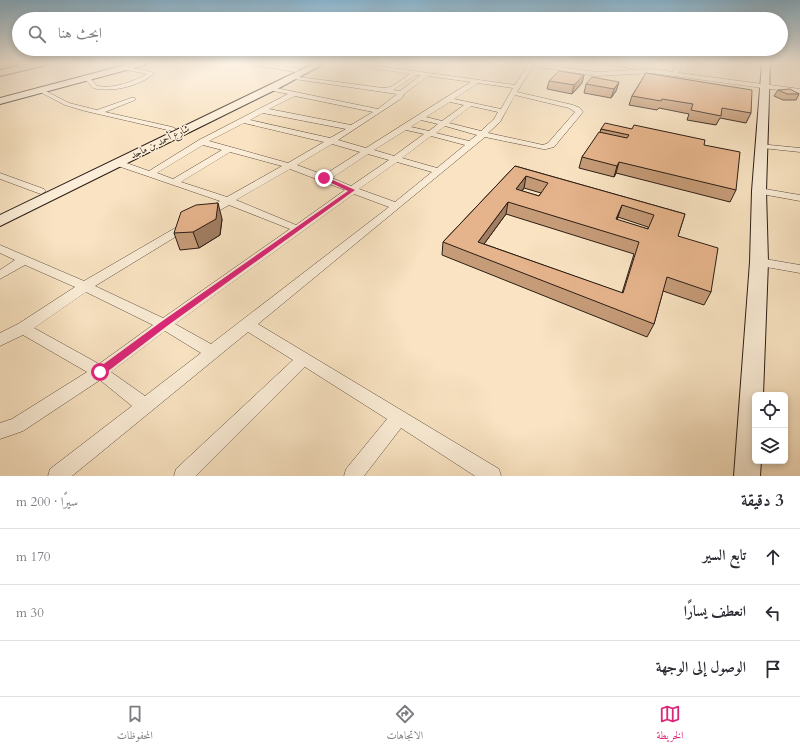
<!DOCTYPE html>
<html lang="ar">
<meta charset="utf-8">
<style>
:root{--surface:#fff;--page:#f2f2f3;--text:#2b2b33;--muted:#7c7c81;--line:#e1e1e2;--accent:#db2777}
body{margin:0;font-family:Cardo,Amiri,serif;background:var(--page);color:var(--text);direction:rtl}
.controls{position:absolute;right:12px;bottom:12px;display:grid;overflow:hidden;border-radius:6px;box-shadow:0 2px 6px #0003}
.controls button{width:36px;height:36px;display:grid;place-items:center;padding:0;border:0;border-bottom:1px solid var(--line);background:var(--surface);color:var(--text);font:20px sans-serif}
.stop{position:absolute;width:12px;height:12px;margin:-9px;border:3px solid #db2777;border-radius:50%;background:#fff}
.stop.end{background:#db2777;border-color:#fff;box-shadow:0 1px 4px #0008}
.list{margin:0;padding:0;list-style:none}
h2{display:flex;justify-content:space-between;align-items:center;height:52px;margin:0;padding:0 16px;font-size:17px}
h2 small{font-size:13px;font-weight:400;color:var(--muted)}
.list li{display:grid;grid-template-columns:26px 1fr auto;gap:12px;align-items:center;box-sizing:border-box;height:56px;padding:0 16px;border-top:1px solid var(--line)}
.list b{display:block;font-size:15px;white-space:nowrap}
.list em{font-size:13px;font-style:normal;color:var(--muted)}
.icon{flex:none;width:22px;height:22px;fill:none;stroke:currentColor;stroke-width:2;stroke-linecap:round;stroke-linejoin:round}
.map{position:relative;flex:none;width:800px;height:476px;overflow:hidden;direction:ltr}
.search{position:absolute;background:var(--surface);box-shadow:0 2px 6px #0003;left:12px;right:12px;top:12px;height:44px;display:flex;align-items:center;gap:10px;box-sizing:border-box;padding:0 14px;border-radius:22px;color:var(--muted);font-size:15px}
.sheet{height:220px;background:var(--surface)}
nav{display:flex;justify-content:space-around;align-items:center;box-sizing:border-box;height:56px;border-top:1px solid var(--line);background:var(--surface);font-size:11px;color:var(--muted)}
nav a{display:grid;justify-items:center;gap:2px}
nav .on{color:var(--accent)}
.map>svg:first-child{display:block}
</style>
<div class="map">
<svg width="800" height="476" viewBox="0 0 800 476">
<rect width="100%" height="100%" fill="#f9e3c2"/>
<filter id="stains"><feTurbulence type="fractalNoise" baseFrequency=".005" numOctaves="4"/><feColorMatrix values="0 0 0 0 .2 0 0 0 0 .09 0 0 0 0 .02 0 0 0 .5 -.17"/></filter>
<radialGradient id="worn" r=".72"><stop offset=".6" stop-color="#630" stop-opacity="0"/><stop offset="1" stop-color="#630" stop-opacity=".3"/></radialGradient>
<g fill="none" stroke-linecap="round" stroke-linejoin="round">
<g stroke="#5e4e40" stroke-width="1">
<path id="street" d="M12 63H20L24 65 21 67Z
M244 63H257L296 68 299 70 296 72Z
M342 63H356L515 85 529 63 596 72 652 69 673 72 676 63H682L679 73 800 89V93L652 73 596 76 533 66 517 92 573 105 580 108 583 112 554 147 546 149H543L485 137 258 324 499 469 501 476H475L401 428 364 476H344L346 469 387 419 305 367 196 476H174L176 469 293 360 248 332 72 476H48L50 469 132 406 100 380 23 431 0 439V423L12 419 87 372 23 335 0 346V333L18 324 75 287 25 265 0 279V270L15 260 0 253V245L84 281 182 224H190L191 226 190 228 95 286 163 318 290 229 229 205 210 216H202L201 214 202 212 220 201 115 165 114 163 115 161H121L149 171 199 140 288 94 269 90V88L271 87 378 109 397 94 294 79 292 78V76L383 88 391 87 410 74ZM416 75H421L400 91 393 90ZM428 76 471 82 445 98 366 148 338 140 402 98 404 94ZM478 83 513 88 501 109 454 99ZM515 95 569 108 575 112 548 143 543 145 488 133 500 122ZM295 96 373 112 351 125 269 109ZM450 102 464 105 442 121 426 117ZM471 106 498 112 494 119 481 131 449 123ZM263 113 346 129 330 138 250 120ZM421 120 438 124 429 131 411 127ZM244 123 324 142 288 163 209 141ZM445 126 477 135 469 141 436 133ZM406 130 424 134 394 156 374 150ZM431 136 465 145 437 168 402 158ZM332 144 360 152 324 175 297 165ZM203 145 222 150 173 179 157 173ZM230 152 282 166 227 197 181 182ZM368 154 389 160 351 186 332 178ZM397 162 432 172 395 202 359 189ZM290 169 345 190 296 225 236 200ZM354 194 389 207 211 344 175 324ZM86 292 153 325 99 364 34 328ZM165 331 201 353 145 396 111 372Z
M601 63H616L638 67 635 69Z
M796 63H800V70L797 68Z
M124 66 155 73C140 86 112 93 93 88L84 78 89 77 97 86C113 89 133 82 147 74L122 69 121 68Z
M40 88 69 103 97 110 131 98H135V100L105 112 172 127 176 129 172 131 85 111 65 105 38 91 37 90Z
M759 144 800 148V152L762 148H759Z
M0 173 44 189 46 191 41 194 38 193 0 179Z
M759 188 800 195V201L756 193 754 191 756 189Z
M759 258 800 265V273L755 265 753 262 755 259Z"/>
</g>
<g stroke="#2b1d15" stroke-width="2">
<path id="secondary" d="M33 63H47L46 65 0 76V70Z
M133 63H146L145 65 0 104V98Z
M315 63H325L281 87 0 226V215Z
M762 63H770L766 191 768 262 763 395H755V461H761L760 476H734L750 262 752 191Z"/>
</g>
<use href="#street" fill="#fbedd7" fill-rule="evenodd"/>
<use href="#secondary" fill="#fbedd7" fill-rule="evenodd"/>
</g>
<path fill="#c69b78" stroke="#2b1d15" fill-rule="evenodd" d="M646 73 751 113 746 123 720 118 716 125 687 120 689 114 659 108 657 110 629 105 632 96Z
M584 75 582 83 572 94 547 89 549 81Z
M619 82 616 91 611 98 584 93 586 84Z
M778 90 799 94 796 100H783L774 96Z
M601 129 704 145 736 190 730 202 616 173 614 177 579 168 582 157 600 132Z
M515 166 685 214 678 236 711 292 704 305 663 291 654 324 647 337 442 255 443 242ZM524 188 541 193 539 196 522 191ZM506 214 634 254 622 293 484 244ZM618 217 648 227V229L617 220Z
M222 219 220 235 199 248 180 250 174 233Z"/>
<path fill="#a17e62" stroke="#2b1d15" d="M584 75 582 83 572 94 574 85Z
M619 82 616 91 611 98 614 89Z
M619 162 616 173 614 177 617 166Z
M526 176 524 188 514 201 516 189Z
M508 202 506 214 476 255 478 242Z
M218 203 222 219 220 235 199 248 193 232Z
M622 205 618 217 611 231 616 219Z"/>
<path fill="#e6b48c" stroke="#2b1d15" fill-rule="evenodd" d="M559 71 584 75 574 85 549 81Z
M646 73 752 90 751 113 722 108 721 116 691 110 693 104 662 99 661 101 632 96Z
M592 77 619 82 614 89 586 84Z
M790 89 799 94H787L778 90Z
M605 123 632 129 634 125 705 140 704 145 740 152 736 190 619 162 617 166 582 157 599 132 627 138 629 135 601 129Z
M515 166 685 214 678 236 718 248 711 292 667 277 654 324 443 242ZM526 176 548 183 539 196 516 189ZM508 202 639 242 623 293 478 242ZM622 205 654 215 648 229 616 219Z
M218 203 216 219 193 232 174 233 181 212 196 205Z"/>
<linearGradient id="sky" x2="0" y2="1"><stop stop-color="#8ab8d4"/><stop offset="0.49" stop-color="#fcf2e4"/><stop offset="1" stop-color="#fcf2e4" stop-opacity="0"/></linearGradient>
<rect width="800" height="129" fill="url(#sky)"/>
<path fill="#db2777" d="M323 177H326L355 190 167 326 103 375H97L95 372 97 369 161 322 348 191 323 179Z"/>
<g text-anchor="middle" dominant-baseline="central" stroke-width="3" stroke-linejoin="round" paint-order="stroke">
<g font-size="10" fill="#2b1d15" stroke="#fbedd7">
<text transform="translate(160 142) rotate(-26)">شارع أحمد بن ماجد</text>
</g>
</g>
<rect width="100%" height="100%" filter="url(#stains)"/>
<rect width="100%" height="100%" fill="url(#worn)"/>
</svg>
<div class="controls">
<button><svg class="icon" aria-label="locate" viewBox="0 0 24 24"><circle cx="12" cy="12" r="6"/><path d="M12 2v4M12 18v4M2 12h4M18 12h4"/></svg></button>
<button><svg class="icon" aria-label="layers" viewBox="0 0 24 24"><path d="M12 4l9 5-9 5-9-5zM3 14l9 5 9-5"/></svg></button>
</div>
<div class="stop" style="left:100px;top:372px"></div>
<div class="stop end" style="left:324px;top:178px"></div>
<div class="search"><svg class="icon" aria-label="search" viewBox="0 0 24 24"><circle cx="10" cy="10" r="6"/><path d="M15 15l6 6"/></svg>ابحث هنا</div>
</div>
<section class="sheet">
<h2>3 دقيقة<small>سيرًا · 200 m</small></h2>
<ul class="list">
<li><svg class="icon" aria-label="ahead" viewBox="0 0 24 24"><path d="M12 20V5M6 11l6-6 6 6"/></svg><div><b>تابع السير</b></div><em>170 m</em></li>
<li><svg class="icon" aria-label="left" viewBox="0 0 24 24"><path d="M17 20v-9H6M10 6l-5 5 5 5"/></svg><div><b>انعطف يسارًا</b></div><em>30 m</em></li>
<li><svg class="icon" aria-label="arrive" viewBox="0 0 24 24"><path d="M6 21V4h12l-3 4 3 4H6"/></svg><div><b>الوصول إلى الوجهة</b></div></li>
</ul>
</section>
<nav>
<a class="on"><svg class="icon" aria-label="map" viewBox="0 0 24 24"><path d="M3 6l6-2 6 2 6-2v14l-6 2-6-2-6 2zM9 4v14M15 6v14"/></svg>الخريطة</a>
<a><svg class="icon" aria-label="directions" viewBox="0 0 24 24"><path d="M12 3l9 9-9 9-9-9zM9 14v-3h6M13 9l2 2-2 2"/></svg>الاتجاهات</a>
<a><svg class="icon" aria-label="saved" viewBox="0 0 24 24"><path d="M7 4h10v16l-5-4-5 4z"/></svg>المحفوظات</a>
</nav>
